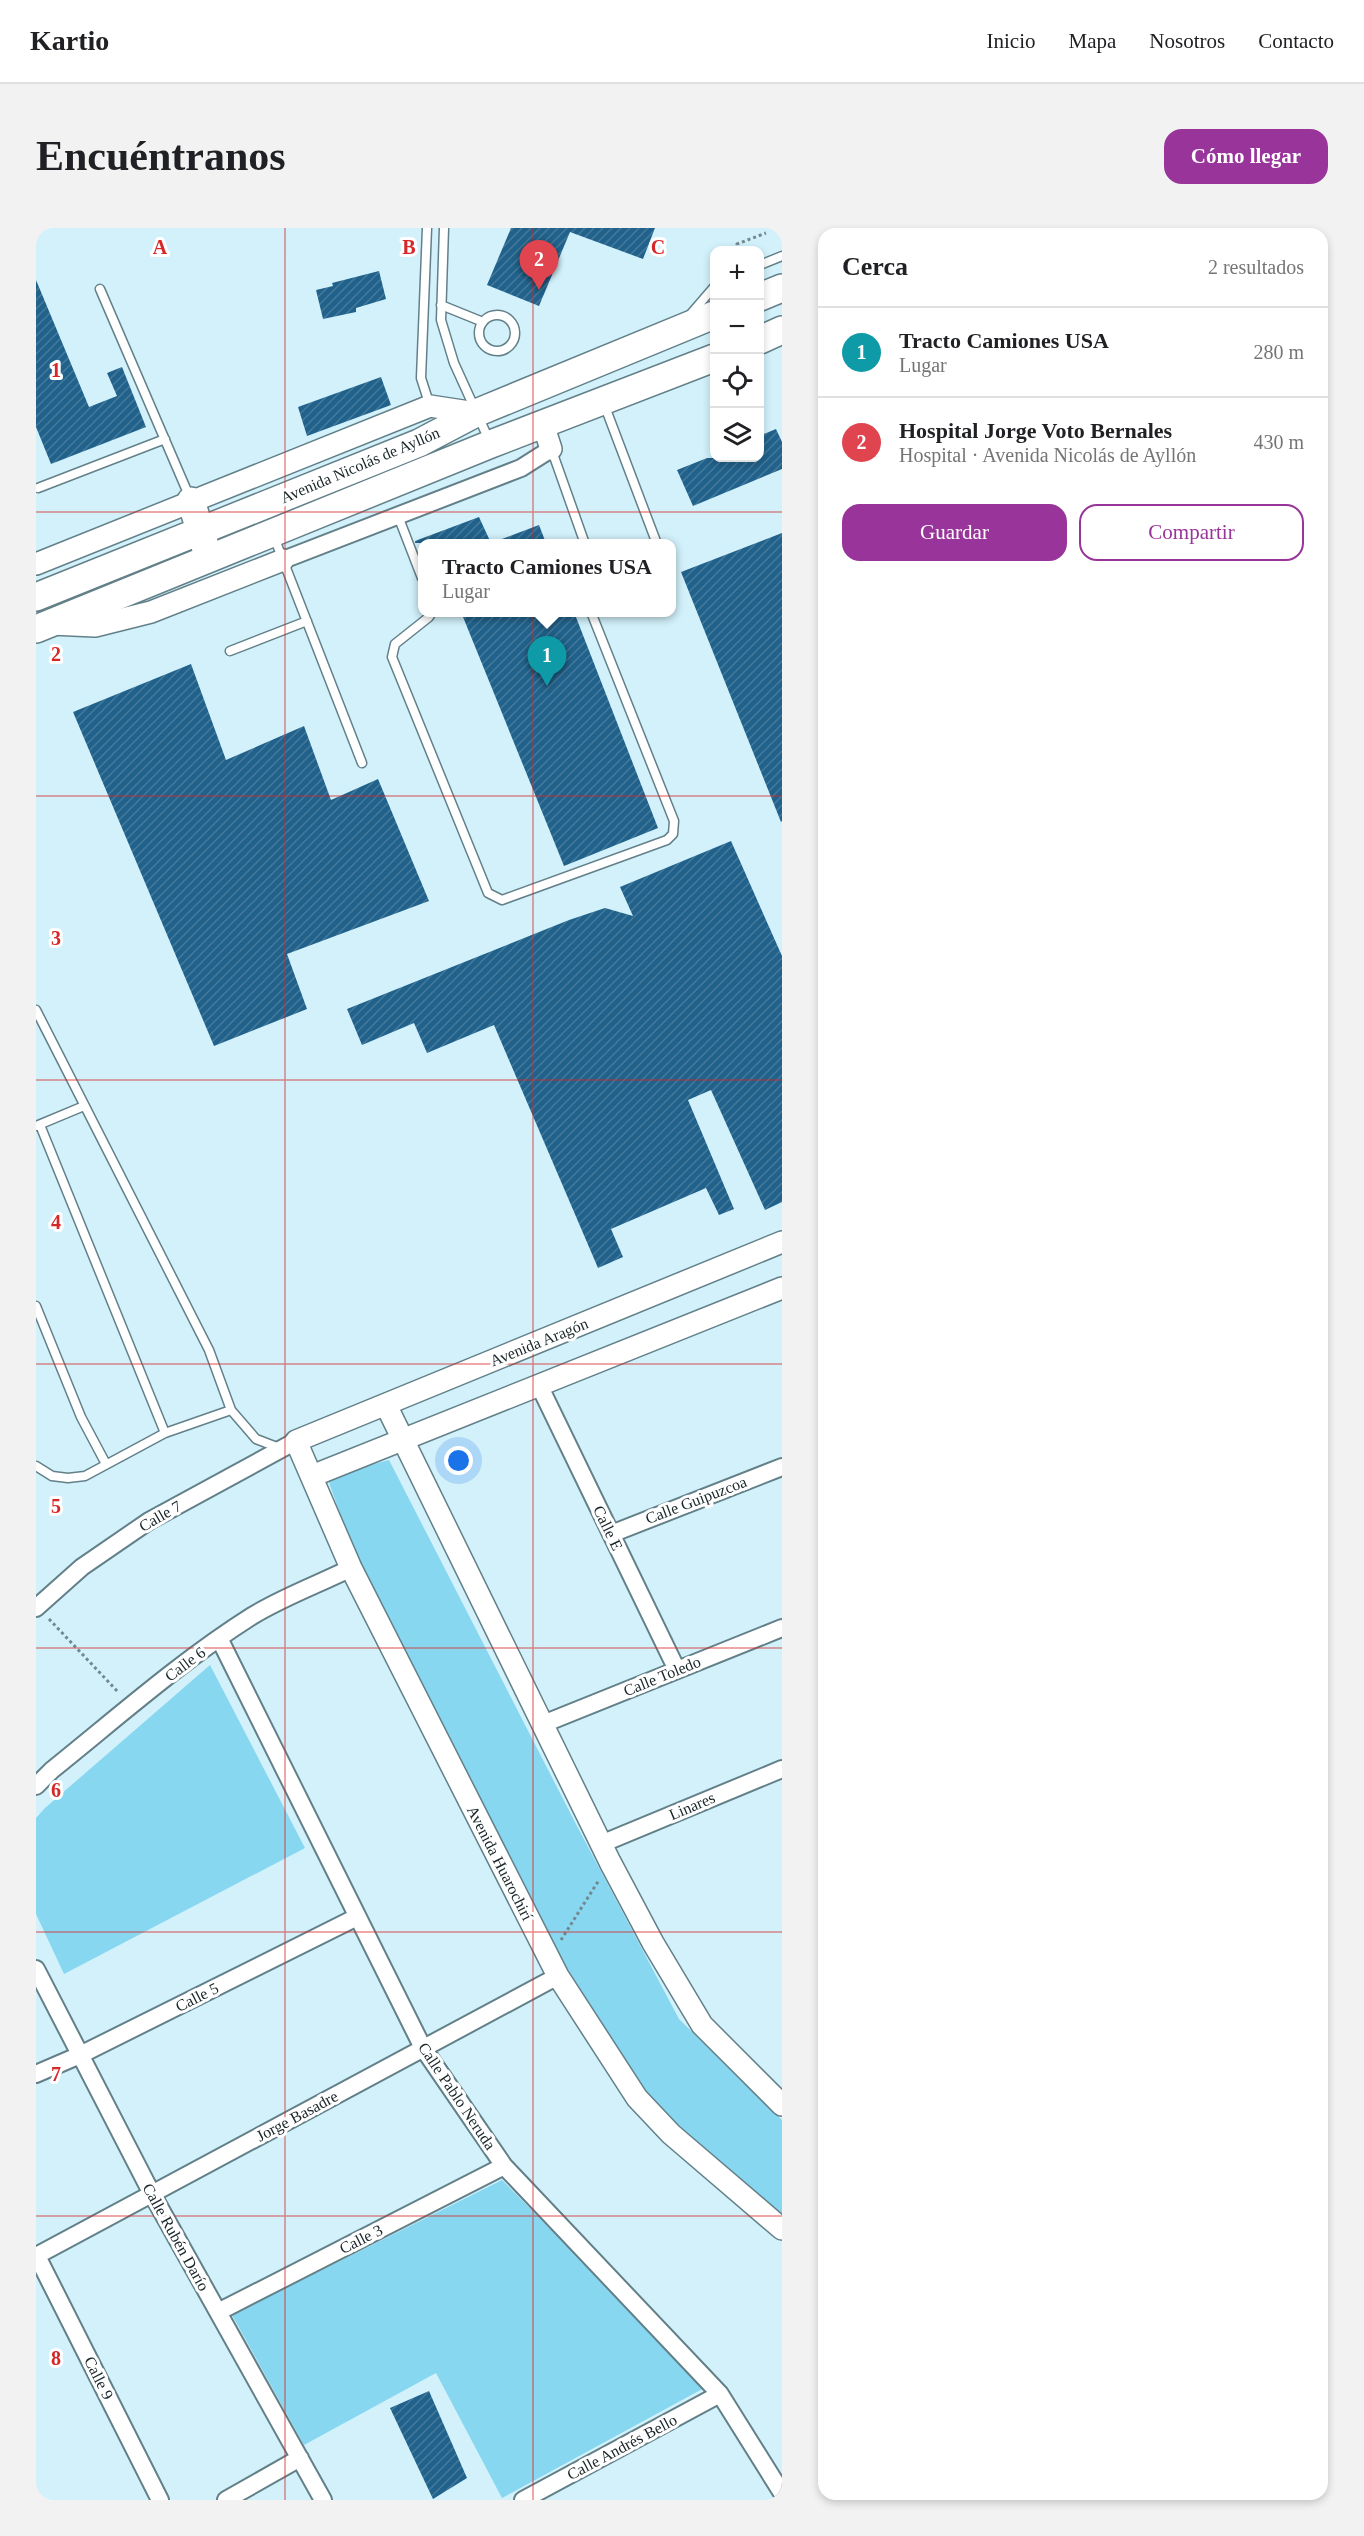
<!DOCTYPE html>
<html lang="es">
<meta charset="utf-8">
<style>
:root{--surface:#fff;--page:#f2f2f2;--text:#202124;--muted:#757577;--line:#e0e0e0;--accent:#99349a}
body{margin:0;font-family:"Times New Roman",serif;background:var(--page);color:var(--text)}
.controls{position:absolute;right:18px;top:18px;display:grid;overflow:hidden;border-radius:12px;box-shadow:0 3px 9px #0003}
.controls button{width:54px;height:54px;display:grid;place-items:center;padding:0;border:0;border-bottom:2px solid var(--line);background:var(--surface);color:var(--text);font:30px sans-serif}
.you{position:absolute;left:423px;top:1233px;width:21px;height:21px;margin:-15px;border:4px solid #fff;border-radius:50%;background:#1a73e8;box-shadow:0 0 0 9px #1a73e833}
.badge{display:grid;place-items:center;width:39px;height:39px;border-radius:50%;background:var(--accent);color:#fff;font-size:20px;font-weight:700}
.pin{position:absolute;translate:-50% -50px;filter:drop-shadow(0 2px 3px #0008)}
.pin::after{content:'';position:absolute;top:32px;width:21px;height:18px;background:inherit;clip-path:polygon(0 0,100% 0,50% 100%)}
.popup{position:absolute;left:382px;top:311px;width:258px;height:78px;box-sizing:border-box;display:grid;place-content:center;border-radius:12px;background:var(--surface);filter:drop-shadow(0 2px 4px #0005);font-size:20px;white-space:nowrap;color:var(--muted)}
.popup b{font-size:22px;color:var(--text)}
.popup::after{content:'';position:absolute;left:50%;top:100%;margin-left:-12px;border:12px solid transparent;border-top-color:var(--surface)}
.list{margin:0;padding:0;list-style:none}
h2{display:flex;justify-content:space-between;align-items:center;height:78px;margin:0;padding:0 24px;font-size:26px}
h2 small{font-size:20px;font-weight:400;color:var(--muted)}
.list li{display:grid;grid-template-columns:39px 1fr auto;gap:18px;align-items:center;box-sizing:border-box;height:90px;padding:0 24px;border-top:2px solid var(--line)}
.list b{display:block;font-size:22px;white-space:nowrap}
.list p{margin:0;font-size:20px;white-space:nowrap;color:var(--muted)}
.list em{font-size:20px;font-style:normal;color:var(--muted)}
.actions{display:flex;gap:12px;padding:18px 24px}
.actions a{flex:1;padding:14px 0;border:2px solid var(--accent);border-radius:18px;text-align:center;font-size:21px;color:var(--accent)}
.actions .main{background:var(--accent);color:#fff}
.icon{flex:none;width:33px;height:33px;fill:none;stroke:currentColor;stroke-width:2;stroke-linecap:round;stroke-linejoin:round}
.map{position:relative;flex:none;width:746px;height:2272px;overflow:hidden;border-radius:18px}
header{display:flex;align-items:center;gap:36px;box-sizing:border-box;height:84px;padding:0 30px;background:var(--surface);border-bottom:2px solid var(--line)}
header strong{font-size:28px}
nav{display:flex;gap:33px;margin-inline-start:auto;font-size:21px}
.intro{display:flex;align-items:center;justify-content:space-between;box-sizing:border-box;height:144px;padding:0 36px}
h1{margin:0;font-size:42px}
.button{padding:15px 27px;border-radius:18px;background:var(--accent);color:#fff;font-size:21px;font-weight:700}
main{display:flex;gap:36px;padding:0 36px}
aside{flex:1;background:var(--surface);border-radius:18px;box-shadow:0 3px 9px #0003}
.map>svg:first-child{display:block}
</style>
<header>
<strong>Kartio</strong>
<nav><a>Inicio</a><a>Mapa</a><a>Nosotros</a><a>Contacto</a></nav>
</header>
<div class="intro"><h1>Encuéntranos</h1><a class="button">Cómo llegar</a></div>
<main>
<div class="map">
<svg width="746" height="2272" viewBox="0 0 746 2272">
<defs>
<pattern id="building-hatch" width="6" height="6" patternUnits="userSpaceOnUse" patternTransform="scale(1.5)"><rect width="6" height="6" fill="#20628c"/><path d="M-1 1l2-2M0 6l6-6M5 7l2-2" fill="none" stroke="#467998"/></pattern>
</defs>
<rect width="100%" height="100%" fill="#d2f1fb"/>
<path fill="#87d7f0" d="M353 1232 541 1598 643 1791 746 1892V1986L632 1891 604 1861 531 1740 324 1341 291 1249Z
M174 1437 269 1620 28 1746 0 1686V1590L9 1580Z
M466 1952 670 2159 466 2270 400 2145 268 2217 196 2087Z"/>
<path fill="url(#building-hatch)" d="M475 0H619L607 31 534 4 503 78 451 57Z
M343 43 350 71 320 80V84L287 91 280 62 297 58 296 55Z
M0 52 53 179 81 168 71 145 86 139 110 199 15 236 0 199Z
M345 149 355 177 271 208 262 179Z
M740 201 746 214V241L657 278 641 242 671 230H723V208Z
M443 289 455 315H379V313Z
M503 297 510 315H458V314Z
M746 305V593L745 594 645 344Z
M425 384H538L622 600 528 638Z
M155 436 190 532 268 498 295 572 342 551 393 673 251 726 271 781 178 818 37 484Z
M695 613 746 728V974L729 982 675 862 652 872 698 981 683 987 670 960 575 1001 587 1029 562 1040 458 797 391 825 378 795 326 817 311 781 533 692 569 680 597 688 584 659Z
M393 2163 431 2250 397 2271 354 2180Z"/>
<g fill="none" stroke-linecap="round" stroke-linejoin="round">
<g stroke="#638089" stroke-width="11">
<path id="service" d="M391 0 385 150 394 178
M408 0 405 92 418 135 453 212
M724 37 746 28
M64 61 154 270
M405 77 447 94
M443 105a18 18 0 1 1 36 0a18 18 0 1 1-36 0Z
M653 88 678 59
M568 176 621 316
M516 223 549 316
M2 260 129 211
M362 288 386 350
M238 309 326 535
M396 384 393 389 359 416 356 429 452 665 466 672 631 612 637 606 638 593 555 384
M194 423 271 393
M0 782 173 1122 195 1182 220 1211 246 1221
M4 897 129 1205
M0 898 48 878
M0 1078 45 1189 70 1236
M0 1238 16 1248 32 1250 49 1248 129 1205 195 1182"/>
</g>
<g stroke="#638089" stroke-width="20">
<path id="minor" d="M247 332 485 240 515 221
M503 1157 641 1442
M575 1306 746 1239
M0 1380 46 1339 113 1293 260 1213
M183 1410 387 1820 468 1938 684 2166 746 2265
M507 1496 746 1400
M0 1558 16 1542C82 1489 145 1433 216 1388 247 1369 283 1356 315 1340
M565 1616 746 1541
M0 1741 116 1966 287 2272
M0 1846 44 1827 321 1689
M0 2028 522 1748
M1 2028 124 2272
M182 2084 468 1938
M190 2272 264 2230
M487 2272 684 2166"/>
</g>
<g stroke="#638089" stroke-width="24">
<path id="tertiary" d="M507 196 515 221
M0 336 394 178 440 185
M15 396 59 398 115 384 247 332
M746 1014 260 1213 315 1340 522 1748 601 1870 635 1906 746 2001
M350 1177 574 1634 617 1715 666 1797 746 1877
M276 1248 746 1060"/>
</g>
<g stroke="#638089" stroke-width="30">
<path id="primary" d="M724 69 746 60
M724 112 746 102
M155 273 169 318
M0 369 383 215 440 185 678 87
M0 401 455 216 678 130"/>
</g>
<path stroke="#73888f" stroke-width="3" stroke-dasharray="3 3" stroke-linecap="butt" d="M704 22 701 16 730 5
M13 1391 83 1465
M525 1712 563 1652"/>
<use href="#service" stroke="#fff" stroke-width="8"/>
<use href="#minor" stroke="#fff" stroke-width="16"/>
<use href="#tertiary" stroke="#fff" stroke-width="21"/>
<use href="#primary" stroke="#fff" stroke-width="27"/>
</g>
<path fill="none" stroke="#d62828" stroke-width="1.5" stroke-opacity="0.55" d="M249 0V2272M497 0V2272M0 284H746M0 568H746M0 852H746M0 1136H746M0 1420H746M0 1704H746M0 1988H746"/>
<g text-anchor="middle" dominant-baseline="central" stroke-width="6" stroke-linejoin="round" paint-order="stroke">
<g font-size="16" fill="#192528" stroke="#fff">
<text transform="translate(324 237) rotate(-23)">Avenida Nicolás de Ayllón</text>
<text transform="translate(503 1114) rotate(-22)">Avenida Aragón</text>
<text transform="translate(660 1272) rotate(-21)">Calle Guipuzcoa</text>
<text transform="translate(124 1288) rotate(-30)">Calle 7</text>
<text transform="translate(572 1300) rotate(64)">Calle E</text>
<text transform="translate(149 1436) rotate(-37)">Calle 6</text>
<text transform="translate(626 1448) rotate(-22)">Calle Toledo</text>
<text transform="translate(656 1578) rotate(-23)">Linares</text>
<text transform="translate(464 1635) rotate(63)">Avenida Huarochirí</text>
<text transform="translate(161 1769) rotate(-27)">Calle 5</text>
<text transform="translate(421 1868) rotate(56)">Calle Pablo Neruda</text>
<text transform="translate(261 1888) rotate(-28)">Jorge Basadre</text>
<text transform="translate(140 2009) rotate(61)">Calle Rubén Darío</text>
<text transform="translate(325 2011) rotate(-27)">Calle 3</text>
<text transform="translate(63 2150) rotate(63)">Calle 9</text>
<text transform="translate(586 2219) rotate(-28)">Calle Andrés Bello</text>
</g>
</g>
<g font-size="20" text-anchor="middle" font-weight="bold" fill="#d62828" stroke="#fff" stroke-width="6" stroke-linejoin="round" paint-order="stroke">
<text x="124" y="26">A</text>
<text x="373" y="26">B</text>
<text x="622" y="26">C</text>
<text x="20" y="149">1</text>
<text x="20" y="433">2</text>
<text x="20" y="717">3</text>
<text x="20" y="1001">4</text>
<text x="20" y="1285">5</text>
<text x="20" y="1569">6</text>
<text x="20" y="1853">7</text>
<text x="20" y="2137">8</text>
</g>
</svg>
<div class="controls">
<button>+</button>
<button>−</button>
<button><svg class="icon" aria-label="locate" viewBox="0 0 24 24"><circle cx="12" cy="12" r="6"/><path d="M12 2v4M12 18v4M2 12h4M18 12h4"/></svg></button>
<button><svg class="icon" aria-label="layers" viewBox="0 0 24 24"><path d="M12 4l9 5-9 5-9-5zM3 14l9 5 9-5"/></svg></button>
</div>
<div class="you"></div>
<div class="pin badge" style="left:511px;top:458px;background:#0f9aa8">1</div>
<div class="popup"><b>Tracto Camiones USA</b>Lugar</div>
<div class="pin badge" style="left:503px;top:62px;background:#e0444e">2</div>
</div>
<aside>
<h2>Cerca<small>2 resultados</small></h2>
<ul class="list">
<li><span class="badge" style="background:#0f9aa8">1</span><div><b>Tracto Camiones USA</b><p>Lugar</p></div><em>280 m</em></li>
<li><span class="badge" style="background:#e0444e">2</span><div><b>Hospital Jorge Voto Bernales</b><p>Hospital · Avenida Nicolás de Ayllón</p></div><em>430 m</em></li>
</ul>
<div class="actions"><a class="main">Guardar</a><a>Compartir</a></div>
</aside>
</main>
